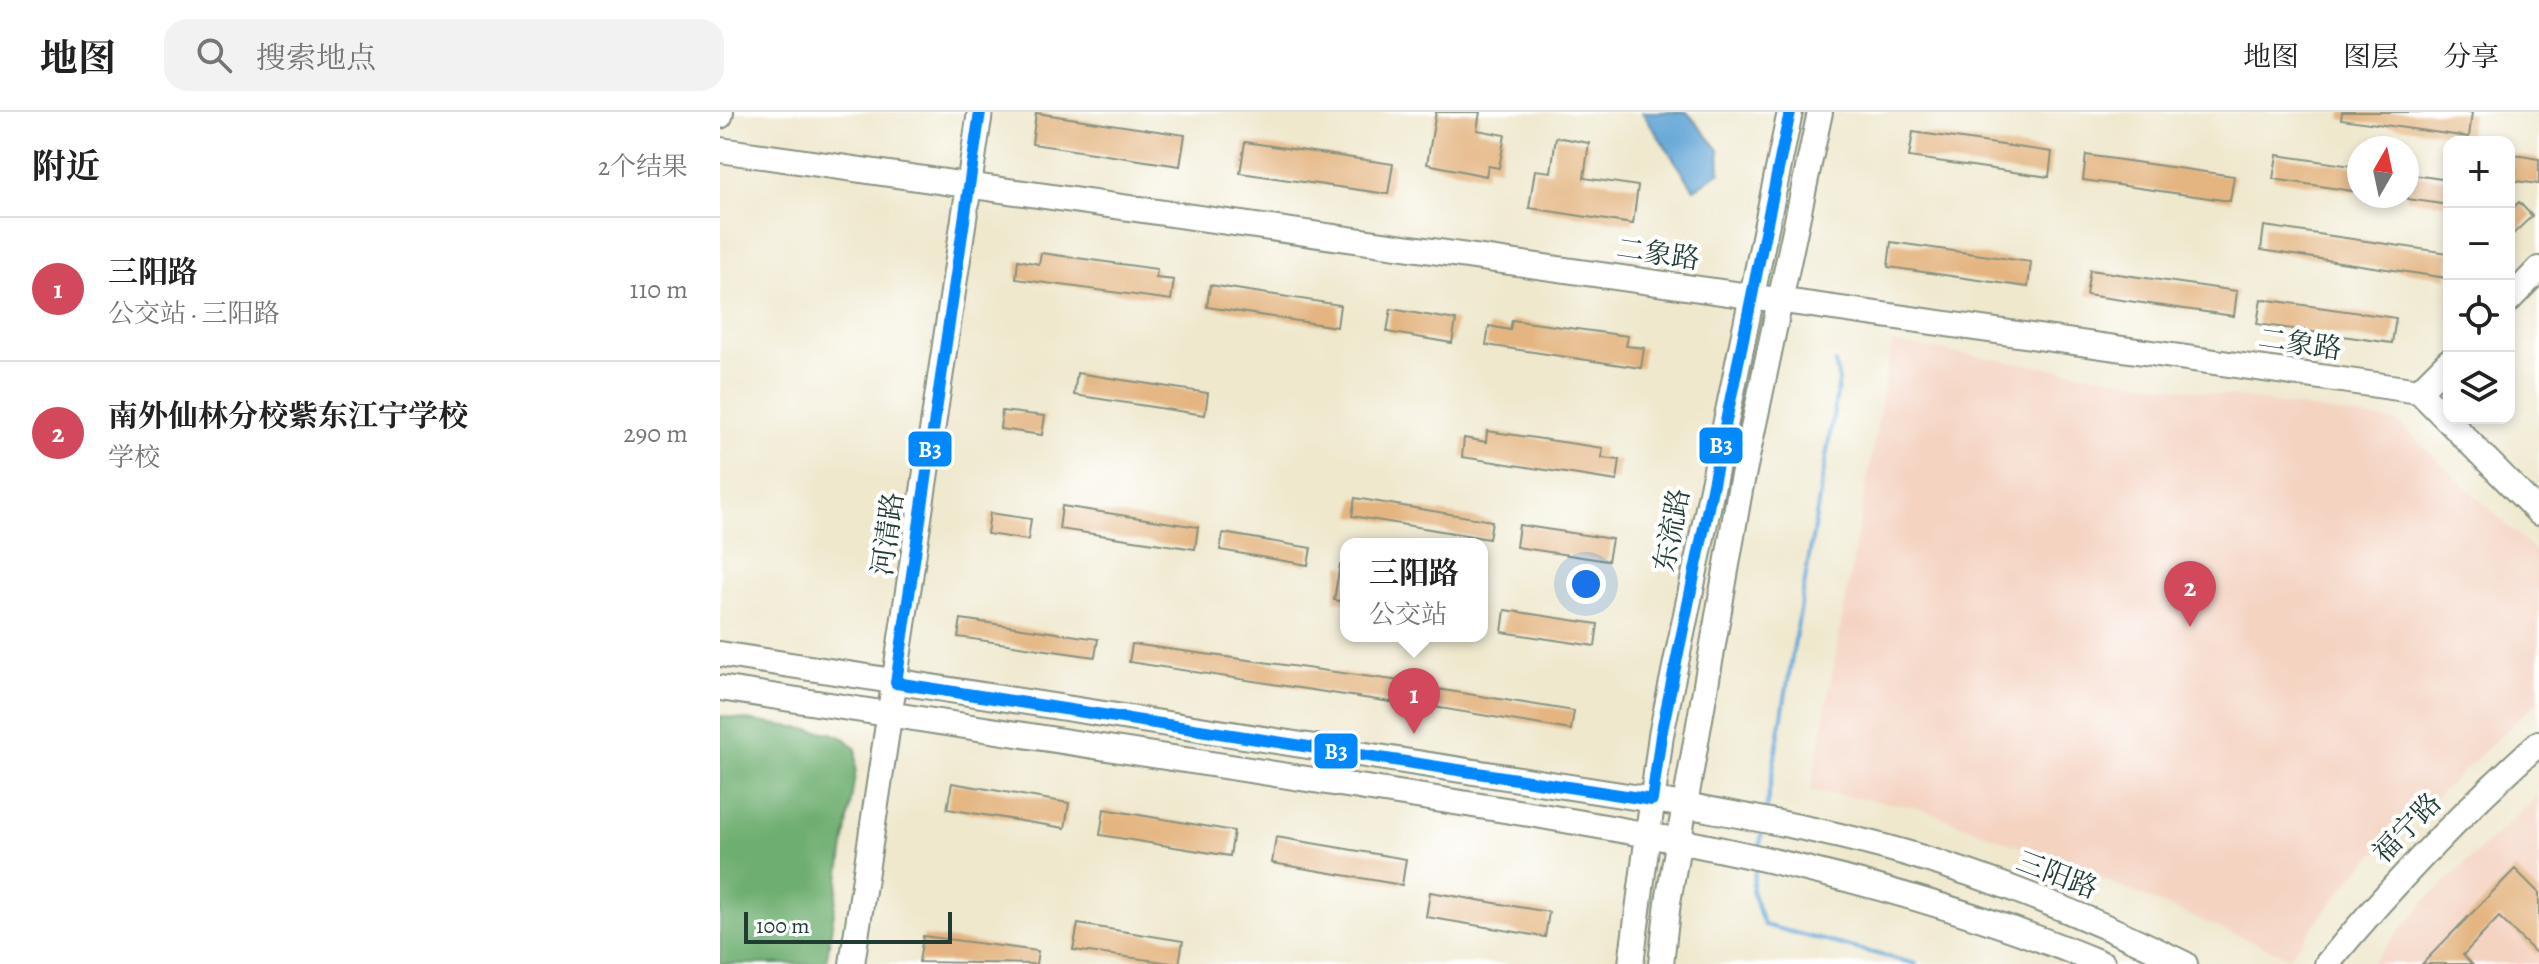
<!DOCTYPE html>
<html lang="zh">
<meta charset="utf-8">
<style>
:root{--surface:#fff;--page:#f2f2f2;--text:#222;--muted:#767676;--line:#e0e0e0;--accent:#d1495b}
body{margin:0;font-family:Alegreya,"Noto Serif SC",serif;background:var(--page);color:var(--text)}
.controls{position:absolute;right:24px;top:24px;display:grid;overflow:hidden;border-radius:16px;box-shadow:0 4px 12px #0003}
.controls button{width:72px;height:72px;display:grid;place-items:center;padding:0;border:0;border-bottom:2px solid var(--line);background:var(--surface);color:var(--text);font:40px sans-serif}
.compass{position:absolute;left:1627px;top:24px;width:72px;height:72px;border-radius:50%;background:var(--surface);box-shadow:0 4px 12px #0003;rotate:9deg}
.scale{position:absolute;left:24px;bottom:20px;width:208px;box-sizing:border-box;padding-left:8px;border:4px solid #1f3d34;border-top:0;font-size:22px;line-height:28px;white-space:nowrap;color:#1f3d34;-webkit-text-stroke:6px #fff;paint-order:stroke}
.you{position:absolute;left:866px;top:472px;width:28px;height:28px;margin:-20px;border:6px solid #fff;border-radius:50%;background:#1a73e8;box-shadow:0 0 0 12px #1a73e833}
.badge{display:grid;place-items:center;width:52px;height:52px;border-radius:50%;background:var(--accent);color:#fff;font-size:26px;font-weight:700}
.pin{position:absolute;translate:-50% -66px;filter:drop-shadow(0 2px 4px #0008)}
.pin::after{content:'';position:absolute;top:42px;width:28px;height:24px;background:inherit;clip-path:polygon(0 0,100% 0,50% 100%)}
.popup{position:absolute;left:620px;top:426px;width:148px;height:104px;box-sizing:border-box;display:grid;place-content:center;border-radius:16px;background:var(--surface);filter:drop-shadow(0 2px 6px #0005);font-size:26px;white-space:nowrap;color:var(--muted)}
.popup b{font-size:30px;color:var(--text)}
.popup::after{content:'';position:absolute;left:50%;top:100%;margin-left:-16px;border:16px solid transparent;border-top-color:var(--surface)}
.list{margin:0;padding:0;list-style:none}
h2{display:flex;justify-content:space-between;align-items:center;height:104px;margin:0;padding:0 32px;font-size:34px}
h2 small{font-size:26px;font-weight:400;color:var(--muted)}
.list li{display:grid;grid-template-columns:52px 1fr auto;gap:24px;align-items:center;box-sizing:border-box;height:144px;padding:0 32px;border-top:2px solid var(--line)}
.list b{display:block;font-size:30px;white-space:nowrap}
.list p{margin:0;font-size:26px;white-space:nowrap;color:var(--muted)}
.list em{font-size:26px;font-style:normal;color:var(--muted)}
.icon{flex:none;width:44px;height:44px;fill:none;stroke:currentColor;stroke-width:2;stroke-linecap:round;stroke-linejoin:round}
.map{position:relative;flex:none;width:1819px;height:852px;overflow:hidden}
header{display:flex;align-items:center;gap:48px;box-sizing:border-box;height:112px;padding:0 40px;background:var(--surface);border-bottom:2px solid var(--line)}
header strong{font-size:38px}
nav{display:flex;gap:44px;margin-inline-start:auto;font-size:28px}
.search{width:560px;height:72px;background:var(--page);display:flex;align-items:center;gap:20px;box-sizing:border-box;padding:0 28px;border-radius:24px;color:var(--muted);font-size:30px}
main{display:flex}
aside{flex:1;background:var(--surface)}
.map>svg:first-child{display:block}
</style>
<header>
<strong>地图</strong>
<div class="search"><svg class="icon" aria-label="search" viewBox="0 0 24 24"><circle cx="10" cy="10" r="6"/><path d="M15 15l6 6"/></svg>搜索地点</div>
<nav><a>地图</a><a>图层</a><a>分享</a></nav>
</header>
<main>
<aside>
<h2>附近<small>2个结果</small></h2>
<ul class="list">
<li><span class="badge">1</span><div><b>三阳路</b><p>公交站 · 三阳路</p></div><em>110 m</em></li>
<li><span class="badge">2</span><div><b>南外仙林分校紫东江宁学校</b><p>学校</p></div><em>290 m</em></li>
</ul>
</aside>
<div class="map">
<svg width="1819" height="852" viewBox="0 0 1819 852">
<rect width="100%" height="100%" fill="#fff"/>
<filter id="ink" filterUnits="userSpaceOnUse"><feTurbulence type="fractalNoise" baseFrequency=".0125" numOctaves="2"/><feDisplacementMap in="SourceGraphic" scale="16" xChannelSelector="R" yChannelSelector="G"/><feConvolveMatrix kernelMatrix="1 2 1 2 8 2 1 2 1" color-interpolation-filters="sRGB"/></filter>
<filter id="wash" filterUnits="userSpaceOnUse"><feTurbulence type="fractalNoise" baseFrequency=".006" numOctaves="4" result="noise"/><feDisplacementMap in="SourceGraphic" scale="32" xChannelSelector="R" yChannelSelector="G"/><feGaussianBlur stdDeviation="1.8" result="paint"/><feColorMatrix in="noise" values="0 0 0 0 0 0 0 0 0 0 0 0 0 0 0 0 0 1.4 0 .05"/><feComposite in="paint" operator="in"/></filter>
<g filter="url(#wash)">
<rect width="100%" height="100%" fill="#efe8cd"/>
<path fill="#f4d3c1" d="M1172 231 1677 310 1819 443V588L1637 759 1569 845 1360 758 1195 695 1091 679Z
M1819 683V852H1651L1710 784Z"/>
<path fill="#6eae70" stroke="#467652" stroke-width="2" d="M0 604 112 621 126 627 136 637V657L106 852H0Z"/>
<path fill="#63a5d6" stroke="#417185" stroke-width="2" d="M922 0H967L999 38 1000 60 974 77Z"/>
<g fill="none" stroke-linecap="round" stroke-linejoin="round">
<path stroke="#63a5d6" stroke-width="4" d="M1046 698 1119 269 1115 251
M1039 738 1043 715
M1036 754 1032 779 1044 813 1196 852"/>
</g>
<g id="blocks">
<path fill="#e4b581" d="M716 0H760L757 18 785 23 779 56 768 54 766 64 707 52Z
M1622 0H1752L1749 25 1621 7Z
M316 1 465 23 460 54 312 32Z
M1193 20 1332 40 1329 65 1189 45Z
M836 25 869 31 864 66 918 74 913 112 809 96 815 58 831 60Z
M525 30 673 52 668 82 520 61Z
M1789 42 1819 47V72L1789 68Z
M1366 43 1514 64 1510 89 1363 68Z
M1557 43 1639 55V80L1553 67Z
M1687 62 1729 68V93L1687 87Z
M1799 90 1812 104 1789 126V99Z
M1544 114 1729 141 1727 166 1541 138Z
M1171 130 1311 150 1308 175 1168 155Z
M321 141 437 157 436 166 454 168 451 188 296 167 298 148 319 152Z
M1370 158 1517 179 1514 204 1366 183Z
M490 173 620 193 617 215 487 195Z
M1541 187 1676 206 1672 231 1537 212Z
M671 197 736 208 732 231 667 220Z
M792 208 908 224 906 234 924 236 921 256 766 233 769 214 790 218Z
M357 261 488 281 485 303 354 283Z
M282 299 325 304 322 323 280 317Z
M767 319 883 336 882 346 900 348 897 369 742 345 744 326 766 330Z
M635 386 772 409 769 427 632 404Z
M342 394 478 415 475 437 339 417Z
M270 401 311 407 308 428 267 422Z
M799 413 892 427 888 449 796 435Z
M503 421 591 436 588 453 500 438Z
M620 453 626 454V490L614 488Z
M785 498 878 512 875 534 782 520Z
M241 507 378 527 375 545 238 525Z
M412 532 688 570 684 592 409 550Z
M717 577 854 599 851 618 714 595Z
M232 671 349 691 345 716 227 697Z
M384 697 514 719 510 744 380 723Z
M556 725 686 747 682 773 552 751Z
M1795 757 1819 781V844L1779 805 1743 843 1752 852H1702Z
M710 780 829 800 825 825 706 805Z
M358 812 463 829 459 852 353 838Z
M203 824 318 839 316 852 199 850Z"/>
</g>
</g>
<g filter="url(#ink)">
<use href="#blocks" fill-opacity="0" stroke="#879280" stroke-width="2"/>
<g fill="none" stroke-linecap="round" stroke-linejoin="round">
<g stroke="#879280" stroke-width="28">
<path id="secondary" d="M0 4 1 0
M0 38 1699 279 1819 401
M1789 188 1819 157
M1699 279 1729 249
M0 542 965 693C1039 707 1114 720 1186 741 1282 769 1376 808 1465 852
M0 576C213 608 426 641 639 675 891 714 1146 753 1383 852
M132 852 260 0
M911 852 941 623 1070 0
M941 852 948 790 1020 378 1100 0
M1607 852C1672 773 1742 700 1819 631"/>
</g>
<use href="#secondary" stroke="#fff" stroke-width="24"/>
<g stroke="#fff" stroke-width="18">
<path id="bus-1" d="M260 0 176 571 932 688 941 623 1070 0"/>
</g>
<use href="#bus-1" stroke="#08f" stroke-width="12"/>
</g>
</g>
<g text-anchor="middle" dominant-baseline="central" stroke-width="8" stroke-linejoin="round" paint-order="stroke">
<g font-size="28" fill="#1f3d34" stroke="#fff">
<text transform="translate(938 142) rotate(8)">二象路</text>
<text transform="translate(1580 232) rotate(8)">二象路</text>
<text transform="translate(952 418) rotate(-79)">东流路</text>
<text transform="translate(168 422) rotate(-82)">河清路</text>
<text transform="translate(1687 716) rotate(-46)">福宁路</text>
<text transform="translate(1337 763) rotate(21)">三阳路</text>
</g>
</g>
<g stroke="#fff" stroke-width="3">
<rect x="978" y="314" width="46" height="39" rx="8" fill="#08f"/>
<rect x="187" y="318" width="46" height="38" rx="8" fill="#08f"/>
<rect x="593" y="620" width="46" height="38" rx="8" fill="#08f"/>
</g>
<g font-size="22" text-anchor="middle" font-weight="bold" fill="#fff">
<text x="1001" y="341">B3</text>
<text x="210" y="345">B3</text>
<text x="616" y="647">B3</text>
</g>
</svg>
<div class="controls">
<button>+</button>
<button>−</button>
<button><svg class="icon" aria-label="locate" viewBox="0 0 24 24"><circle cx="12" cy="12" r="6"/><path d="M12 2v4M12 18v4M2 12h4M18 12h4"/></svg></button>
<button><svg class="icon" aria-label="layers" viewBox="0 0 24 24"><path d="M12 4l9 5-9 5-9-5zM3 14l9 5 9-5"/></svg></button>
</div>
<svg class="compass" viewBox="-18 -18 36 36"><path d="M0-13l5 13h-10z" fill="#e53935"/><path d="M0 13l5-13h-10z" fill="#767676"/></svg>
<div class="scale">100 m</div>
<div class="you"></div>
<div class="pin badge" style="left:694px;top:622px">1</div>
<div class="popup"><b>三阳路</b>公交站</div>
<div class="pin badge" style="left:1470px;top:515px">2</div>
</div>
</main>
